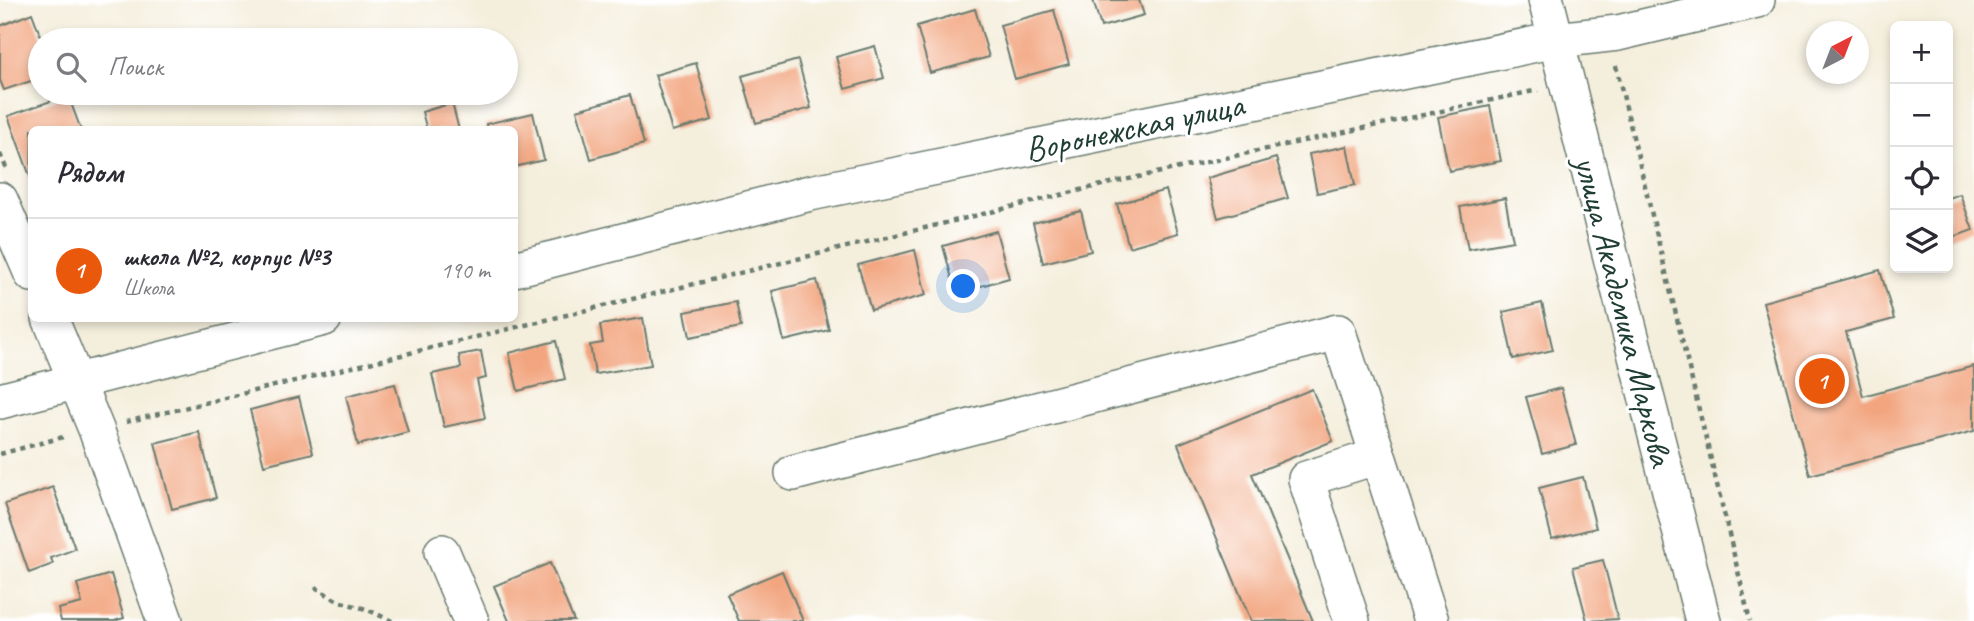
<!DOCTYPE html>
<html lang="ru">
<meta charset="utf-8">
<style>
:root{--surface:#fff;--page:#f7f7f7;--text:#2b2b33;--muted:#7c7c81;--line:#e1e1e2;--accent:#ea580c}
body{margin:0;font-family:Caveat,sans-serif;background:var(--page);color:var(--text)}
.controls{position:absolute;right:21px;top:21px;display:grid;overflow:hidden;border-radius:10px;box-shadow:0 4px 10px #0003}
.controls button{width:63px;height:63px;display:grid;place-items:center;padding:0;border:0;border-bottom:2px solid var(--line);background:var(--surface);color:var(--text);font:35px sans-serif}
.compass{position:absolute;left:1806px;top:21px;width:63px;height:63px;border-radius:50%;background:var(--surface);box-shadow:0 4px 10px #0003;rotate:42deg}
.you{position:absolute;left:964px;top:287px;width:24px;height:24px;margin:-18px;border:5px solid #fff;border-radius:50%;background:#1a73e8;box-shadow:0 0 0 10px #1a73e833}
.badge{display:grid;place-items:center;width:46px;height:46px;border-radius:50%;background:var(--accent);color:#fff;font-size:23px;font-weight:700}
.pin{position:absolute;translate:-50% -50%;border:4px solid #fff;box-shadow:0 2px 7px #0006}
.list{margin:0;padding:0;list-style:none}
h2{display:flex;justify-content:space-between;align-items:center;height:91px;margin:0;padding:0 28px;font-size:30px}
h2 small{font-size:23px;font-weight:400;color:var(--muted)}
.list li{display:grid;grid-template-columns:46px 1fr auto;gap:21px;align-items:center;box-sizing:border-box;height:105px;padding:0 28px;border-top:2px solid var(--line)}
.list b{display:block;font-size:26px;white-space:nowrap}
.list p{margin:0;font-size:23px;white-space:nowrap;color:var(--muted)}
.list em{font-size:23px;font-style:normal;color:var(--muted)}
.icon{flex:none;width:38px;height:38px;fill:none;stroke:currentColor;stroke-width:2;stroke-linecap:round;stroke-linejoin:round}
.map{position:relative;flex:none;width:1974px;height:621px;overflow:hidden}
.search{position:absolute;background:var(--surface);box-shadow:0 4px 10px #0003;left:28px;top:28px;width:490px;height:77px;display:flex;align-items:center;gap:18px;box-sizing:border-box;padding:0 24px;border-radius:38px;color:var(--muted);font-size:26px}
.panel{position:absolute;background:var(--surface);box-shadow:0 4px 10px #0003;left:28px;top:126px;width:490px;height:196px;border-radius:10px}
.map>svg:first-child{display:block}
</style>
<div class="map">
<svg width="1974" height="621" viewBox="0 0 1974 621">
<rect width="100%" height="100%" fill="#fff"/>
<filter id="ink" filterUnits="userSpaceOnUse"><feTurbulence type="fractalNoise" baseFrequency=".0143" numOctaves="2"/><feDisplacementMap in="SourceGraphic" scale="14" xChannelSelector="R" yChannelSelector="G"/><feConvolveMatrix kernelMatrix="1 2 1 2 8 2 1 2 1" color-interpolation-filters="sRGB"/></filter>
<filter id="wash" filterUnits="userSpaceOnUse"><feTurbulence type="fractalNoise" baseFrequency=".00686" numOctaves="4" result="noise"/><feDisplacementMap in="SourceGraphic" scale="28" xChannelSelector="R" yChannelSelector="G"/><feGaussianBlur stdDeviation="1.57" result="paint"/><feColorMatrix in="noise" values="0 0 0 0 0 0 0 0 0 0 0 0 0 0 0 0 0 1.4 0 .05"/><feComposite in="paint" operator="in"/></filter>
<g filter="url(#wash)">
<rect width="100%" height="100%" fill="#f4eedc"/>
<g id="blocks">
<path fill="#f2a57f" d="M1093 0H1139L1144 15 1101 27Z
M975 9 989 57 930 73 917 26Z
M1054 10 1069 64 1015 79 1000 25Z
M32 13 42 40 40 78 4 90 0 80V26Z
M875 46 884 78 845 89 836 57Z
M798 60 811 108 756 123 742 76Z
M696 63 712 120 672 131 655 75Z
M68 95 81 130H32L31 179 8 116Z
M630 95 644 144 591 159 577 110Z
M452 103 459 130H427L422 112Z
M1490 106 1501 161 1449 171 1438 117Z
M533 113 544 160 514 167V130H487L486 124Z
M1347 146 1355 185 1317 193 1309 154Z
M1276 158 1288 198 1218 218 1207 178Z
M1166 190 1178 233 1129 247 1117 204Z
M1960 194 1973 230 1948 239V198Z
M1505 198 1513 241 1468 249 1460 207Z
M1081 211 1091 251 1043 263 1033 223Z
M996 231 1009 278 956 293 943 246Z
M915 250 926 295 871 310 858 265Z
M1880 270 1894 319 1846 332 1863 396 1974 366V431L1810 475 1763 302Z
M817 280 829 330 784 341 772 291Z
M736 302 741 327 690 337 685 312Z
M1542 303 1553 350 1513 359 1503 312Z
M643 318 651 365 595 374 590 345 603 343 600 325Z
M556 341 565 379 518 391 509 353Z
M481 351 486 378 477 380 485 418 444 427 432 374 461 368 459 355Z
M395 384 408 432 358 445 346 396Z
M1561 388 1576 445 1542 454 1526 397Z
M1312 389 1333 441 1252 474 1313 621H1251L1178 444Z
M299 397 313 453 264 465 250 410Z
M199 432 216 498 172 509 155 443Z
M1583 477 1596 528 1552 539 1539 488Z
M53 487 75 549 51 558 53 564 29 573 5 504Z
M1603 560 1618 619 1587 621 1573 567Z
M550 563 574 621H509L494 586Z
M782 571 803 621H739L727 594Z
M111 574 124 618 114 621H61L58 609 82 603 77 584Z"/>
</g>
</g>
<g filter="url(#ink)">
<use href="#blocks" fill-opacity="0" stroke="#6a7b6f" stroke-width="2"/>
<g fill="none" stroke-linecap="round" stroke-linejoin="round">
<g stroke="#6a7b6f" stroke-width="38">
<path id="minor" d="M1546 0 1703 621
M0 200 32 274
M514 269 810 193 1556 40 1618 33 1757 0
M50 318 96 429 165 621
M0 401 324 318
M793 473 1338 332 1378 456
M442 552 471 621
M1352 621 1306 479 1378 456 1431 621"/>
</g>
<path stroke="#6a7b6f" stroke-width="4.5" stroke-dasharray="5 5" stroke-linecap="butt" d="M1616 66 1750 621
M0 154 7 170
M126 422 1106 184 1538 90
M0 454 67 436
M315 587 338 601 366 609 392 621"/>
<use href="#minor" stroke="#fff" stroke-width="35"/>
</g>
</g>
<g text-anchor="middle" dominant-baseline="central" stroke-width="6" stroke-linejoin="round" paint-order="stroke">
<g font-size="35" fill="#1f3d34" stroke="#fff">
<text transform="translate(1134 127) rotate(-12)">Воронежская улица</text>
<text transform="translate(1624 311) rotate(76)">улица Академика Маркова</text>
</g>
</g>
</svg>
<div class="controls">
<button>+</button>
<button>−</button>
<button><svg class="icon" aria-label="locate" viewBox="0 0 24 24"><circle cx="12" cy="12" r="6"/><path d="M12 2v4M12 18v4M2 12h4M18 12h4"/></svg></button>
<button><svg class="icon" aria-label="layers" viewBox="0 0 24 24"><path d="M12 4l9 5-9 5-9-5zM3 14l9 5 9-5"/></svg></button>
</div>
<svg class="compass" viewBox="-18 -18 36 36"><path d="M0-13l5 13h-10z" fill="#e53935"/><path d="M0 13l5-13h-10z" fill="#7c7c81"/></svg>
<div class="you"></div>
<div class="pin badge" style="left:1822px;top:381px">1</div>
<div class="search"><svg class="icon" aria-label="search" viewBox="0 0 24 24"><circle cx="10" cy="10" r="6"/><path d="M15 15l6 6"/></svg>Поиск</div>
<section class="panel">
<h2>Рядом<small></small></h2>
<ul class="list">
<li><span class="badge">1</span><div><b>школа №2, корпус №3</b><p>Школа</p></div><em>190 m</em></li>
</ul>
</section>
</div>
